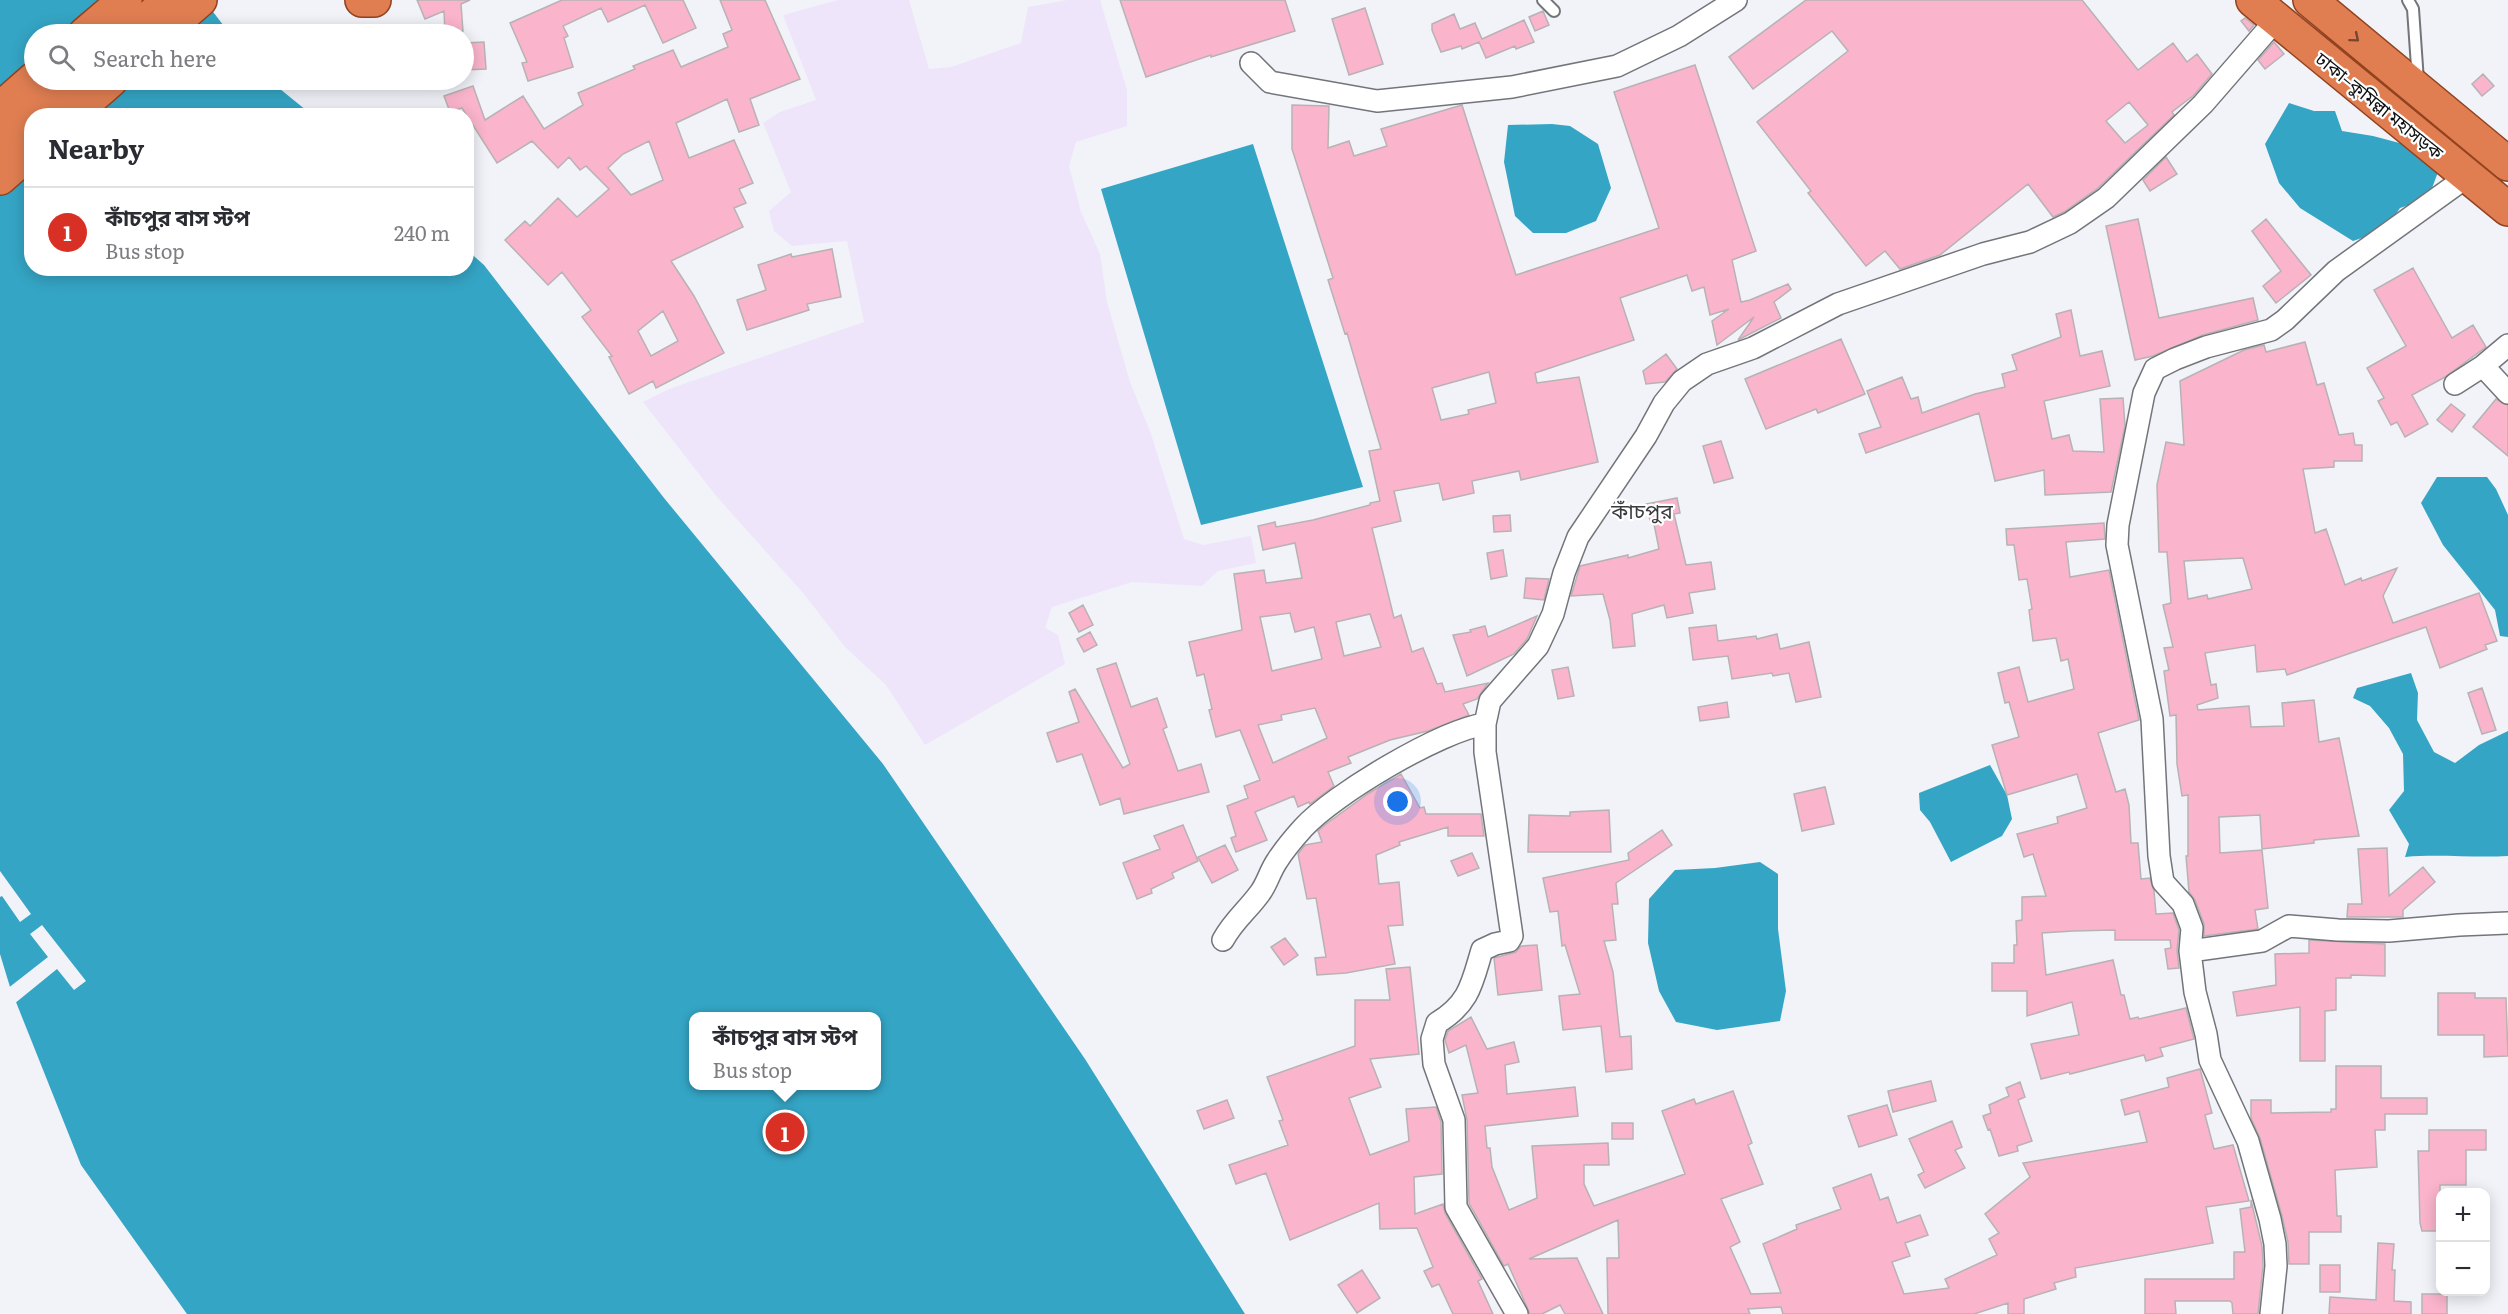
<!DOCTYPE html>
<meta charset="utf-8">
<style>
:root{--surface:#fff;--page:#f7f7f7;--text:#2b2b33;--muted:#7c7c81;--line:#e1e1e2;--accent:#d93025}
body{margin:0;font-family:Literata,"Noto Sans Bengali",serif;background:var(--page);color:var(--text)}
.controls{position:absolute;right:18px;bottom:18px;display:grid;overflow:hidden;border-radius:12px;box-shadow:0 3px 15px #0003}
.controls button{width:54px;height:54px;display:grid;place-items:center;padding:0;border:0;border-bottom:2px solid var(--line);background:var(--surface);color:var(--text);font:30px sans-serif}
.you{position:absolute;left:1398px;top:802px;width:21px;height:21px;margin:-15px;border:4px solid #fff;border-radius:50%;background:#1a73e8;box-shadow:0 0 0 9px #1a73e833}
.badge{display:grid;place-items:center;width:39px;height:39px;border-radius:50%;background:var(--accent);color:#fff;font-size:20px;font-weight:700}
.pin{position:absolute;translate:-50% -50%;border:3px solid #fff;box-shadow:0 2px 6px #0006}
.popup{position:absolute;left:689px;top:1012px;width:192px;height:78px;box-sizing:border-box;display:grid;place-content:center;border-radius:12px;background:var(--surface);filter:drop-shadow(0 2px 4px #0005);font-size:20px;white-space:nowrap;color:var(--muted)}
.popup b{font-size:22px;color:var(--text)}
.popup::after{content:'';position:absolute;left:50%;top:100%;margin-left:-12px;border:12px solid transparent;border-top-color:var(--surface)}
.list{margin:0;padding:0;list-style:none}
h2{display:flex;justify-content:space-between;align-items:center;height:78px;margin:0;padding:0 24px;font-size:26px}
h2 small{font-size:20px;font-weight:400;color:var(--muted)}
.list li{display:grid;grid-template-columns:39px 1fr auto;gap:18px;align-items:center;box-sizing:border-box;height:90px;padding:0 24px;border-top:2px solid var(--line)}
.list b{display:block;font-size:22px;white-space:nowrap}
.list p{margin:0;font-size:20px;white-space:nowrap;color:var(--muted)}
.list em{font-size:20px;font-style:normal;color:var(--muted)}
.icon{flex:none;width:33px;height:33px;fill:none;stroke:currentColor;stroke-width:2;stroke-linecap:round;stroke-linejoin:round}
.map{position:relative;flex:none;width:2508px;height:1314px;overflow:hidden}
.search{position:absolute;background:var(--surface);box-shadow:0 3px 15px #0003;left:24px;top:24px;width:450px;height:66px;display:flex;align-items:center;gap:15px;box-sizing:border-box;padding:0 21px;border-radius:33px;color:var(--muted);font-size:22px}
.panel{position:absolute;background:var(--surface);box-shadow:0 3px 15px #0003;left:24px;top:108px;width:450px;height:168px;border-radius:24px}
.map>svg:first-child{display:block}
</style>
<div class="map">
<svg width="2508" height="1314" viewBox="0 0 2508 1314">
<rect width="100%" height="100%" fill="#f1f3f9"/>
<path fill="#efe5fa" d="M838 0H909L929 69 951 67 1021 43 1028 7 1067 0H1100L1127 90V126L1076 142 1069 166 1081 212 1100 254 1107 302 1130 382 1151 434 1184 539 1203 545 1251 536 1256 563 1218 571 1202 586 1132 582 1052 607 1045 628 1058 635 1065 664 925 745 886 685 845 647 804 594 717 497 643 402 669 389 864 322 847 241 792 246 774 231 769 211 791 192 763 123 780 112 816 100 783 15Z"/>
<path fill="#35a5c5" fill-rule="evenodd" d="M0 0H204L230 34H34V80H269L312 115 32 116V268H466L467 250 484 265 664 498 883 764 1085 1059 1245 1314H187L81 1165 10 987 0 954ZM694 1016H876V1086H694Z
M2289 103 2314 111H2335L2342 131 2373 136 2426 150 2438 172 2428 199 2400 208 2385 230 2353 241 2300 208 2279 183 2265 144Z
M1552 124 1570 126 1598 144 1611 188 1596 221 1566 233H1533L1515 216 1504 162 1508 125Z
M1253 144 1363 487 1201 525 1101 189Z
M2437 477H2487L2496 489 2508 515V637L2500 636 2495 610 2443 545 2421 503Z
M2411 673 2418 693 2417 720 2434 752 2455 763 2479 745 2508 731V856C2474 858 2439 854 2405 857L2409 844 2389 810 2404 791 2403 754 2389 728 2370 706 2353 698 2357 688Z
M1990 765 2007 795 2012 819 2002 836 1951 862 1930 822 1920 810 1919 793Z
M1760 862 1778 874V929L1786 991 1780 1021 1717 1030 1676 1022 1659 991 1648 943 1649 899 1675 870 1715 868Z"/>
<path fill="#f1f3f9" d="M0 871 31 914 20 922 2 896 0 897Z
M42 925 86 981 74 990 57 969 14 1004 7 989 48 957 30 934Z"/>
<path fill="#fab4cc" stroke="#b8b2b4" stroke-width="1.5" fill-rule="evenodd" d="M417 0H470L461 4 463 31 445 33 444 11 425 19Z
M562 0H683L696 28 663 43 645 5 608 22 601 8 563 26 568 36 564 38 573 67 528 81 522 63 527 62 510 23Z
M720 0H765L800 79 750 99 759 125 739 132 727 99 676 123 689 158 734 140 753 183 739 189 746 203 734 208 743 227 671 261 694 296 724 353 656 388 653 381 629 394 609 357 612 356 582 317 591 310 562 272 548 285 505 240 525 221 530 226 558 198 577 217 609 189 586 166 580 170 569 157 558 168 532 141 497 163 462 108 450 112 444 96 473 86 485 120 523 96 544 129 583 105 578 93 635 69 633 66 673 50 681 67 728 47 723 34 732 30ZM649 141 663 180 631 195 608 168 623 154ZM663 311 678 341 651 356 638 331Z
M1120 0H1285L1295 31 1211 57V55L1146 77Z
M1806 0H2082L2138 70 2173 43 2187 62 2197 54 2212 74 2194 95 2172 112 2174 115 2098 188 2064 212 2053 217 2028 184 1940 255 1900 269 1885 251 1866 266 1808 193 1811 191 1757 122 1848 51 1832 31 1753 89 1729 57ZM2129 102 2148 125 2125 143 2106 121Z
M1365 8 1383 64 1349 75 1332 19Z
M1543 11 1549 25 1535 31 1529 17Z
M1454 14 1460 29 1475 23 1482 39 1524 20 1534 42 1516 49 1515 46 1486 58 1479 42 1462 49 1461 46 1441 52 1432 30V24Z
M2245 18 2254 25 2249 31 2241 21Z
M484 42 486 69 464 70V43Z
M2274 42 2284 54 2265 69 2258 60Z
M1695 65 1756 251 1732 260 1741 302 1750 300 1788 284 1791 289 1774 302 1781 318 1738 340 1754 317 1717 345 1712 321 1729 309 1710 315 1704 287 1692 291 1687 275 1620 298 1634 340 1535 373 1537 383 1579 377 1598 462 1521 480 1519 471 1472 481 1474 493 1443 500 1439 483 1394 491 1401 521 1372 528 1394 618 1401 615 1412 652 1423 648 1437 684 1442 683 1445 692 1488 683 1477 699 1463 704 1469 715 1428 731 1390 740 1348 757 1351 763 1328 772 1334 786 1310 804 1309 802 1298 807 1294 796 1255 812 1267 840 1236 852 1231 838 1236 836 1227 806 1248 798 1244 786 1260 780 1240 730 1216 737 1209 710 1212 709 1204 674 1197 676 1189 642 1242 630 1234 574 1264 570 1266 583 1302 578 1295 543 1263 550 1258 526 1275 522 1276 527 1313 520 1370 505V503L1380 501 1369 451 1381 449 1347 333 1345 334 1328 280 1333 278 1292 149V105L1329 106 1328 148 1349 141 1354 156 1387 146 1381 129 1462 105 1516 275 1659 228 1614 92ZM1489 372 1496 403 1468 410 1469 414 1441 420 1432 388ZM1290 613 1295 632 1314 627 1322 659 1272 671 1260 617ZM1370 614 1381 647 1344 656 1336 622ZM1315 708 1327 738 1273 763 1258 725 1282 720 1281 715Z
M2483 74 2494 86 2482 96 2472 84Z
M2166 157 2177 174 2150 191 2143 180Z
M2138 219 2159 318 2253 298 2258 320 2203 335 2153 356 2135 360 2106 226Z
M2266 219 2311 275 2276 303 2263 286 2281 271 2252 231Z
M832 249 841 297 807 304 809 310 747 330 737 300 766 290 758 265 791 254 792 257Z
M2413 268 2452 338 2473 325 2486 347 2445 377 2412 395 2428 424 2405 437 2397 422 2391 425 2378 401 2384 398 2367 368 2406 346 2374 290Z
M2071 310 2080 356 2102 351 2110 386 2044 401 2052 439 2069 435 2073 451 2104 452 2100 399 2123 398 2125 426 2111 492 2045 495 2044 470 1995 481 1979 413 1866 453 1859 434 1881 427 1867 391 1902 377 1911 399 1918 397 1922 413 1975 394 2005 387 2002 374 2017 370 2012 355 2061 337 2056 314Z
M1841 339 1865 394 1818 413 1816 409 1766 429 1745 379Z
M2305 342 2317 385 2324 383 2339 435 2353 433 2355 445H2362V461H2334V467L2303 469 2315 533 2326 529 2345 585 2361 578 2362 581 2397 568 2383 596 2393 623 2479 593 2497 641 2485 645 2487 649 2440 668 2426 627 2287 675 2285 669 2257 672 2255 645 2205 653 2211 685 2216 684 2218 698 2197 705 2198 710 2249 706 2251 727 2284 726 2282 703 2314 700 2319 742 2339 738 2359 836 2314 840V843L2262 849 2260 815 2219 817 2220 853 2262 850 2268 908 2255 910 2258 929 2204 936V924L2195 900 2189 892 2186 856H2188V795L2182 796 2177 764 2176 715 2170 716 2164 671 2169 670 2164 648 2173 647 2163 605 2171 603 2167 552H2159L2157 485 2166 442 2184 445 2180 381 2244 350 2264 345 2266 352ZM2243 558 2252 589 2208 599 2207 595 2188 599 2184 561Z
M1666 354 1677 369 1665 382 1646 384 1643 371Z
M2496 399 2508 405V456L2473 427Z
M2451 404 2465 415 2452 432 2437 420Z
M1721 441 1733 478 1714 483 1703 446Z
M1677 498 1680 513 1674 514 1686 565 1711 562 1715 589 1689 593 1693 613 1667 618 1664 605 1632 614 1635 646 1613 648 1610 620 1603 594 1571 596 1580 566 1628 555V558L1659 549 1653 519 1650 520 1646 504Z
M1510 515 1511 531 1494 532 1493 516Z
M2104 523 2105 539 2066 542 2070 577 2109 570 2139 720 2098 733 2116 792 2125 789 2129 805 2131 843H2138L2141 879 2150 878 2154 891 2156 914 2173 913 2179 930 2177 950 2179 968 2168 969 2165 949 2171 948 2170 940H2115V930L2073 931 2042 933 2046 975 2113 960 2121 995H2124L2130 1019 2138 1017 2139 1019 2186 1008 2194 1039 2160 1048 2163 1056 2146 1061 2144 1055 2070 1074 2069 1072 2041 1079 2031 1044 2079 1035 2072 1002 2027 1016V991H1992V963H2014V945H2017L2016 921 2022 920V897L2046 896 2033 854 2024 857 2017 834 2058 823 2057 817 2087 808 2077 774 2007 795 1992 745 2019 737 2009 702 2005 703 1998 673 2019 667 2028 702 2074 689 2068 659 2061 661 2056 638 2033 641 2029 610 2032 609 2027 579 2019 580 2014 545H2007L2006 529Z
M1503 550 1507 576 1491 579 1487 553Z
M1526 578 1549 579 1544 600 1524 598Z
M1083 605 1093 625 1079 632 1069 613Z
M1537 616 1527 639 1514 654 1467 676 1453 635 1471 632 1470 630 1485 626 1488 637Z
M1716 625 1718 641 1756 636 1757 639 1777 634 1780 649 1809 642 1821 697 1796 702 1789 673 1773 676 1772 673 1732 679 1728 656 1693 660 1689 628Z
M1090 632 1097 645 1084 652 1077 639Z
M1116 663 1131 707 1157 698 1167 727 1163 729 1178 771 1201 764 1209 792 1124 814 1120 798 1100 805 1082 754 1057 762 1047 733 1079 722 1069 692 1075 689 1123 768 1130 764 1097 669Z
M1568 667 1574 696 1558 699 1552 670Z
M2482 688 2496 730 2482 734 2468 693Z
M1727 702 1729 717 1700 721 1698 707Z
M1401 774 1420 808 1424 807 1426 814H1481L1484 836H1448V827L1399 842 1400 845 1376 855 1379 884 1399 882 1403 925 1388 926 1395 964 1346 973 1317 975 1315 958 1326 957 1316 898 1307 899 1298 854 1305 845 1322 842 1318 831 1326 824 1369 793Z
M1825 787 1834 824 1802 831 1794 794Z
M1609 810 1611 852H1528L1529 815 1570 816V812Z
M1183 825 1198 861 1172 873 1174 878 1151 889 1152 893 1137 899 1123 863 1160 849 1154 836Z
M1662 830 1672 845 1616 883 1618 904H1612L1616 940 1604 941 1613 972 1620 1037 1631 1036 1632 1069 1606 1072 1601 1026 1563 1030 1559 996 1580 994 1565 945 1562 946 1558 911 1550 912 1543 878 1629 860 1628 853Z
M1225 845 1238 870 1212 883 1198 857Z
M2387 848 2389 896 2423 867 2435 882 2403 910V917H2347L2348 904H2362L2358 849Z
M1472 853 1479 868 1458 876 1451 861Z
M1285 938 1298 955 1284 965 1271 947Z
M2309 940 2385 944V976L2351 975V978H2336V1010L2325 1011V1061H2300V1007L2237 1016 2233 992 2276 985 2275 954 2309 953Z
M1537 945 1542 990 1498 995 1494 958 1516 952 1521 946Z
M1410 967 1419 1054 1370 1059 1381 1087 1349 1098 1370 1155 1409 1141 1406 1109 1436 1107 1441 1122 1442 1174 1414 1177 1415 1214 1443 1204 1445 1213 1482 1279 1478 1281 1493 1314H1453L1439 1284 1432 1287 1424 1271 1433 1267 1417 1228 1380 1229 1379 1203 1290 1240 1266 1173 1236 1184 1229 1165 1288 1145 1279 1121 1283 1120 1267 1077 1355 1046V1000H1390L1386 969Z
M2438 993H2475V998H2506L2508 1056 2484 1057V1035H2438Z
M1471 1017 1487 1049 1514 1042 1519 1062 1505 1065 1507 1094 1575 1087 1578 1116 1485 1126 1487 1148H1490L1492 1167 1509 1210 1537 1198 1532 1146 1608 1143 1609 1165H1584V1184L1594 1206 1685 1174 1662 1111 1694 1099 1696 1104 1733 1091 1752 1143 1748 1145 1763 1184 1721 1199 1740 1242 1730 1247 1751 1294 1781 1293 1763 1244 1797 1229 1796 1225 1841 1209 1833 1188 1871 1174 1880 1200 1888 1197 1897 1223 1920 1215 1928 1235 1905 1243 1910 1256 1892 1262 1904 1294 1949 1288 1945 1279 1997 1255 1989 1239 1999 1233 1985 1214 2030 1177 2023 1163 2147 1142 2139 1111 2125 1115 2121 1100 2169 1087 2167 1078 2200 1069 2212 1113 2205 1115 2214 1149 2233 1145 2249 1201 2206 1207 2213 1243 2075 1268 2076 1277 2054 1283 2056 1289 2024 1299V1314H2008V1303L1974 1314H1783L1781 1307 1748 1309 1750 1314H1608L1607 1258H1619L1618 1220 1529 1259 1577 1258 1603 1314H1565L1560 1305 1542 1314H1530L1508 1264 1504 1266 1469 1203 1467 1120 1462 1095 1478 1093 1466 1045 1449 1053 1445 1040 1448 1031Z
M2336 1066H2381V1098H2427V1114H2385V1130H2375L2377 1167 2335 1170 2337 1216H2341V1232H2309V1264H2289L2288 1242 2282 1216 2260 1138 2251 1118V1100H2271V1113L2331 1112V1109H2336Z
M1931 1081 1936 1101 1893 1112 1888 1091Z
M2020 1082 2025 1097 2018 1100 2032 1141 2017 1146 2018 1151 1999 1156 1990 1129 1988 1130 1983 1116 1991 1113 1989 1105 2009 1096 2006 1088Z
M1227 1100 1234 1118 1204 1129 1197 1111Z
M1887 1105 1897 1135 1859 1147 1848 1116Z
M1952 1121 1962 1147 1955 1150 1965 1168 1925 1188 1918 1175 1924 1172 1909 1139Z
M1612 1123H1633V1139H1612Z
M2429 1130H2486V1150H2466V1185H2440V1231H2422L2420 1223 2418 1151H2429Z
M2251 1200 2262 1246 2263 1266 2258 1314H2233L2232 1303 2230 1301H2175L2176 1314H2145V1279H2234V1252H2245L2240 1209 2251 1207Z
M2378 1243 2394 1244 2392 1270H2395L2394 1301 2411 1302V1314H2329L2330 1297 2376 1300Z
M2320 1265H2340V1292H2320Z
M1362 1270 1380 1298 1357 1313 1338 1285Z
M2422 1294H2447V1314H2422Z"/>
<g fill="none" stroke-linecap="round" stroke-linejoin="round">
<g stroke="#72757a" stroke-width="14">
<path id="service" d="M1543 0 1554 11
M2408 0 2413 9 2418 81"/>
</g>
<g stroke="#72757a" stroke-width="24">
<path id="minor" d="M1251 63 1270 82 1377 101 1512 87 1617 66 1679 36 1736 0
M2483 366 2508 393
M2455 384 2483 366 2508 345
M1223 940C1234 920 1247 911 1260 893 1267 884 1270 871 1277 861 1284 850 1294 838 1303 828 1334 794 1440 731 1485 724
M2190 951 2262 941 2289 926 2338 930 2389 931 2459 925 2508 923
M1517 1314 1456 1207 1454 1120 1434 1064 1432 1039 1437 1023C1470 1003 1472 983 1482 950L1495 944 1509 941 1512 936 1485 752V724L1490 701 1538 646 1553 614 1564 573 1578 537 1646 436 1664 403 1682 381 1707 364 1753 348 1838 304 1983 254 2030 242 2070 223 2106 198 2203 104 2276 20
M2271 1314 2276 1266 2275 1244 2270 1219 2248 1141 2210 1060 2206 1034 2195 992 2190 951 2192 928 2183 904 2163 882 2159 856 2152 719 2117 545 2118 525 2144 393 2155 369 2175 359 2206 347 2271 330 2285 320 2336 271 2468 176"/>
</g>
<g stroke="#91421f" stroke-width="36">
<path id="trunk" d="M362 0H374
M2253 0 2508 209
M2310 0 2508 164
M85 34 125 0
M130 34 170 0
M161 34 200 0
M0 109 34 79
M36 116 77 80
M70 116 111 80
M0 146 32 119
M0 178 32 150"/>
</g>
<use href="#service" stroke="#fff" stroke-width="10"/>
<use href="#minor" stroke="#fff" stroke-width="21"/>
<use href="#trunk" stroke="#e07e52" stroke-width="33"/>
</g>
<defs><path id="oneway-chevron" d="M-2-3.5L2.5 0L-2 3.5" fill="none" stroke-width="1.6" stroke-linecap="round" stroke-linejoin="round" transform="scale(1.5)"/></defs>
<use stroke="#774632" href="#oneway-chevron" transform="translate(2355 38) rotate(40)"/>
<g text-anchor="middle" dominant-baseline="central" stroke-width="4.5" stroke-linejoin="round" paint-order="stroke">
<g font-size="18" fill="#0e0f11" stroke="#fff">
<text transform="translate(2380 105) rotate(39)">ঢাকা–কুমিল্লা মহাসড়ক</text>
</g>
<g font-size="21" fill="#393b3f" stroke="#fff">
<text x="1642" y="509">কাঁচপুর</text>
</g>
</g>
</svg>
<div class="controls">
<button>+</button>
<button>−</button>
</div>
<div class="you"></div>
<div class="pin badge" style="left:785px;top:1132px">1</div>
<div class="popup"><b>কাঁচপুর বাস স্টপ</b>Bus stop</div>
<div class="search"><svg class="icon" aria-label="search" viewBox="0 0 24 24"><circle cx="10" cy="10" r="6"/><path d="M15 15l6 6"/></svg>Search here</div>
<section class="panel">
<h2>Nearby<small></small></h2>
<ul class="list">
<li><span class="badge">1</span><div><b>কাঁচপুর বাস স্টপ</b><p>Bus stop</p></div><em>240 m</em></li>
</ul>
</section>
</div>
